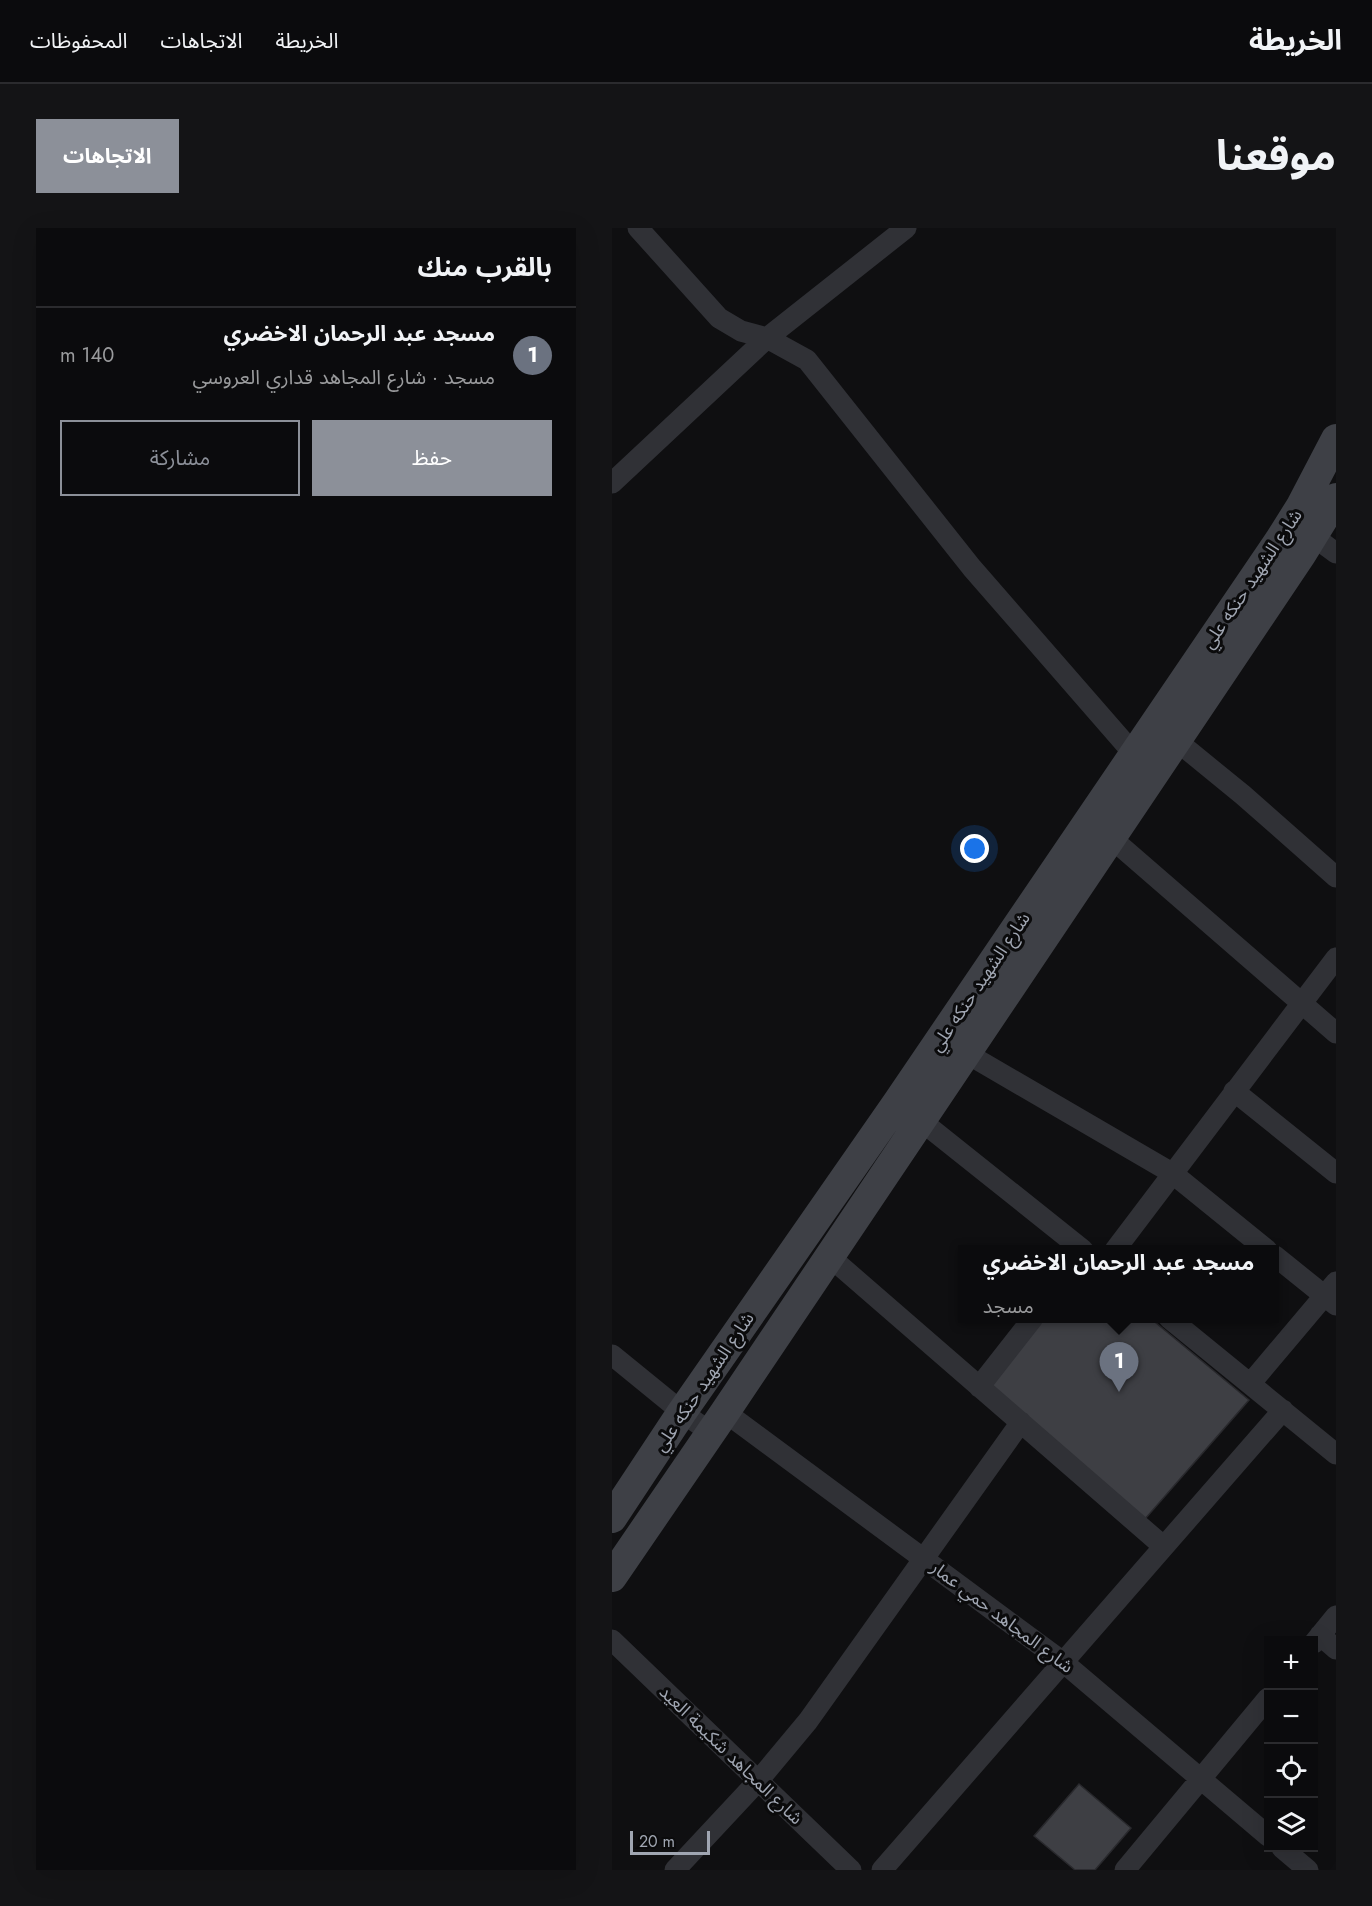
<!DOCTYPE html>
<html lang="ar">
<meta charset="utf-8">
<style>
:root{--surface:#0b0b0d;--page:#141416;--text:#f1f3f6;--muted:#9a9b9d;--line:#2b2b2e;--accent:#8c9099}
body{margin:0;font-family:Jost,"Noto Sans Arabic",sans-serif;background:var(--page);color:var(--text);direction:rtl}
.controls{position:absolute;right:18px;bottom:18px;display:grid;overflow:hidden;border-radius:0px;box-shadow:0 6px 24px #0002}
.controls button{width:54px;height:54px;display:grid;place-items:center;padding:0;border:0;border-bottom:2px solid var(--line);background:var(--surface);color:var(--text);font:30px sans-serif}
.scale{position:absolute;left:18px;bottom:15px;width:80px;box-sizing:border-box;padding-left:6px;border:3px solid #a0a6b2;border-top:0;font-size:16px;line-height:21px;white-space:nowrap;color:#a0a6b2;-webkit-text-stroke:4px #0b0b0c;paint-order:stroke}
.you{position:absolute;left:363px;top:621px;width:21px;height:21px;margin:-15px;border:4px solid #fff;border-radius:50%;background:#1a73e8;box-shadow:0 0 0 9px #1a73e833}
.badge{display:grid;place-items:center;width:39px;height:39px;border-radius:50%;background:var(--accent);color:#fff;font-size:20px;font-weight:700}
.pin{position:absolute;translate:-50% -50px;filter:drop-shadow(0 2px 3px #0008)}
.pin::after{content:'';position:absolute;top:32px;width:21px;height:18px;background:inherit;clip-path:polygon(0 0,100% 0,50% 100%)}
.popup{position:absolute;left:346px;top:1017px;width:321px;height:78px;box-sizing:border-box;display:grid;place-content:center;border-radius:0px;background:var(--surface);filter:drop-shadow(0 2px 4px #0005);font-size:20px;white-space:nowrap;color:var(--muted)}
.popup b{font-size:22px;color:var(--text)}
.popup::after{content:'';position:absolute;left:50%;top:100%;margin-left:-12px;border:12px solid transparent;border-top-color:var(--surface)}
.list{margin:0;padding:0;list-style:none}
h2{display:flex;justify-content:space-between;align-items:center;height:78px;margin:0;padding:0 24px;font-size:26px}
h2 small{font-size:20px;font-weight:400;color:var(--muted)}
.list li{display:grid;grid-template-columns:39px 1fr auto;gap:18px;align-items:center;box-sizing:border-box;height:96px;padding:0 24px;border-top:2px solid var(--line)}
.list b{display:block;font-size:22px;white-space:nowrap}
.list p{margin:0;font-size:20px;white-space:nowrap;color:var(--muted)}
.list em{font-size:20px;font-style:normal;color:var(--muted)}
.actions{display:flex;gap:12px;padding:18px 24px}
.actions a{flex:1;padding:14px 0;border:2px solid var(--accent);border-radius:0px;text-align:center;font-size:21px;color:var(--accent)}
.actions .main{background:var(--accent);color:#fff}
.icon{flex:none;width:33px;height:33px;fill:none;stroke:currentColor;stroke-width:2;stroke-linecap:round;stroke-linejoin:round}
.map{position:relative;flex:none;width:724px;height:1642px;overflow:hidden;direction:ltr;border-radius:0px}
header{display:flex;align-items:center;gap:36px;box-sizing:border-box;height:84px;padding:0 30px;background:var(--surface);border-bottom:2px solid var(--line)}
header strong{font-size:28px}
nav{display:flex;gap:33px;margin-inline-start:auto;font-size:21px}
.intro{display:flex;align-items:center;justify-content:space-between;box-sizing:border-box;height:144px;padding:0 36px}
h1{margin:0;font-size:42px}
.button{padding:15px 27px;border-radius:0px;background:var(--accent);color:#fff;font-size:21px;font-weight:700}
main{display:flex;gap:36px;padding:0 36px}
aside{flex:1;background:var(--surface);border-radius:0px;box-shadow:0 6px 24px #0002}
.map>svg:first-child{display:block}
</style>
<header>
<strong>الخريطة</strong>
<nav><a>الخريطة</a><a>الاتجاهات</a><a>المحفوظات</a></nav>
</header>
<div class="intro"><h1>موقعنا</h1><a class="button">الاتجاهات</a></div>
<main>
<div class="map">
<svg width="724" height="1642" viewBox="0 0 724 1642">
<rect width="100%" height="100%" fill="#0f0f11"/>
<path fill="#3e3f44" stroke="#29292d" stroke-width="1.5" d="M431 1090H538L637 1172 533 1291 379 1157Z
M467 1556 519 1600 483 1642H463L422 1608Z"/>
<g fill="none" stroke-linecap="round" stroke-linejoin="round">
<path stroke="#303136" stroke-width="21" d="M26 0 107 90 129 103 155 110 195 132 360 340 522 526
M0 255 155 110 294 0
M701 308 724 325
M555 505 631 567 724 649
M498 609 724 805
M354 825 560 945 655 1022
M622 863 724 945
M298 884 471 1022
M503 1022 724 730
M663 1028 724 1077
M218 1029 551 1318
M557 1090 724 1226
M0 1127 70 1184 99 1205
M638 1156 724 1054
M367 1159 421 1090
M113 1184 451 1434 656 1608
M708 1407 724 1421
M0 1412 239 1642
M702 1415 724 1388
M670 1620 696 1642
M63 1642 146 1553 196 1493 409 1194
M270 1642 671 1182
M513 1642 656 1470"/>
<path stroke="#3e4046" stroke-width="30" d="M0 1290 70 1184 285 875 667 313 689 278 724 211
M0 1349 113 1184 689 327 724 270"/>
</g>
<g text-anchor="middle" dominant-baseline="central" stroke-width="6" stroke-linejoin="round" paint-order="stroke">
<g font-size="18" fill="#a0a6b2" stroke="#0b0b0c">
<text transform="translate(640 351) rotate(-56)">شارع الشهيد حنكه علي</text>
<text transform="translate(368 754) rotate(-56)">شارع الشهيد حنكه علي</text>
<text transform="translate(92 1154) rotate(-56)">شارع الشهيد حنكه علي</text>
<text transform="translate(390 1389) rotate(37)">شارع المجاهد حمي عمار</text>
<text transform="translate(119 1527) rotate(44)">شارع المجاهد شكيمة العيد</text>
</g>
</g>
</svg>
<div class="controls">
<button>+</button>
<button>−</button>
<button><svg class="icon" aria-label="locate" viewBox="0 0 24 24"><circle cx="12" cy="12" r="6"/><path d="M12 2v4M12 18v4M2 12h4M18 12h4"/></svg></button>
<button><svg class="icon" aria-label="layers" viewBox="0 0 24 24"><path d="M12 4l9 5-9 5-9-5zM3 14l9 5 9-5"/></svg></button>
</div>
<div class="scale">20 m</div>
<div class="you"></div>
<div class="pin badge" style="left:507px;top:1164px;background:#6b7280">1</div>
<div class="popup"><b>مسجد عبد الرحمان الاخضري</b>مسجد</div>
</div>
<aside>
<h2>بالقرب منك<small></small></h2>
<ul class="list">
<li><span class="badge" style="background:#6b7280">1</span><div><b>مسجد عبد الرحمان الاخضري</b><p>مسجد · شارع المجاهد قداري العروسي</p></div><em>140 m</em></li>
</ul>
<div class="actions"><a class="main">حفظ</a><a>مشاركة</a></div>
</aside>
</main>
